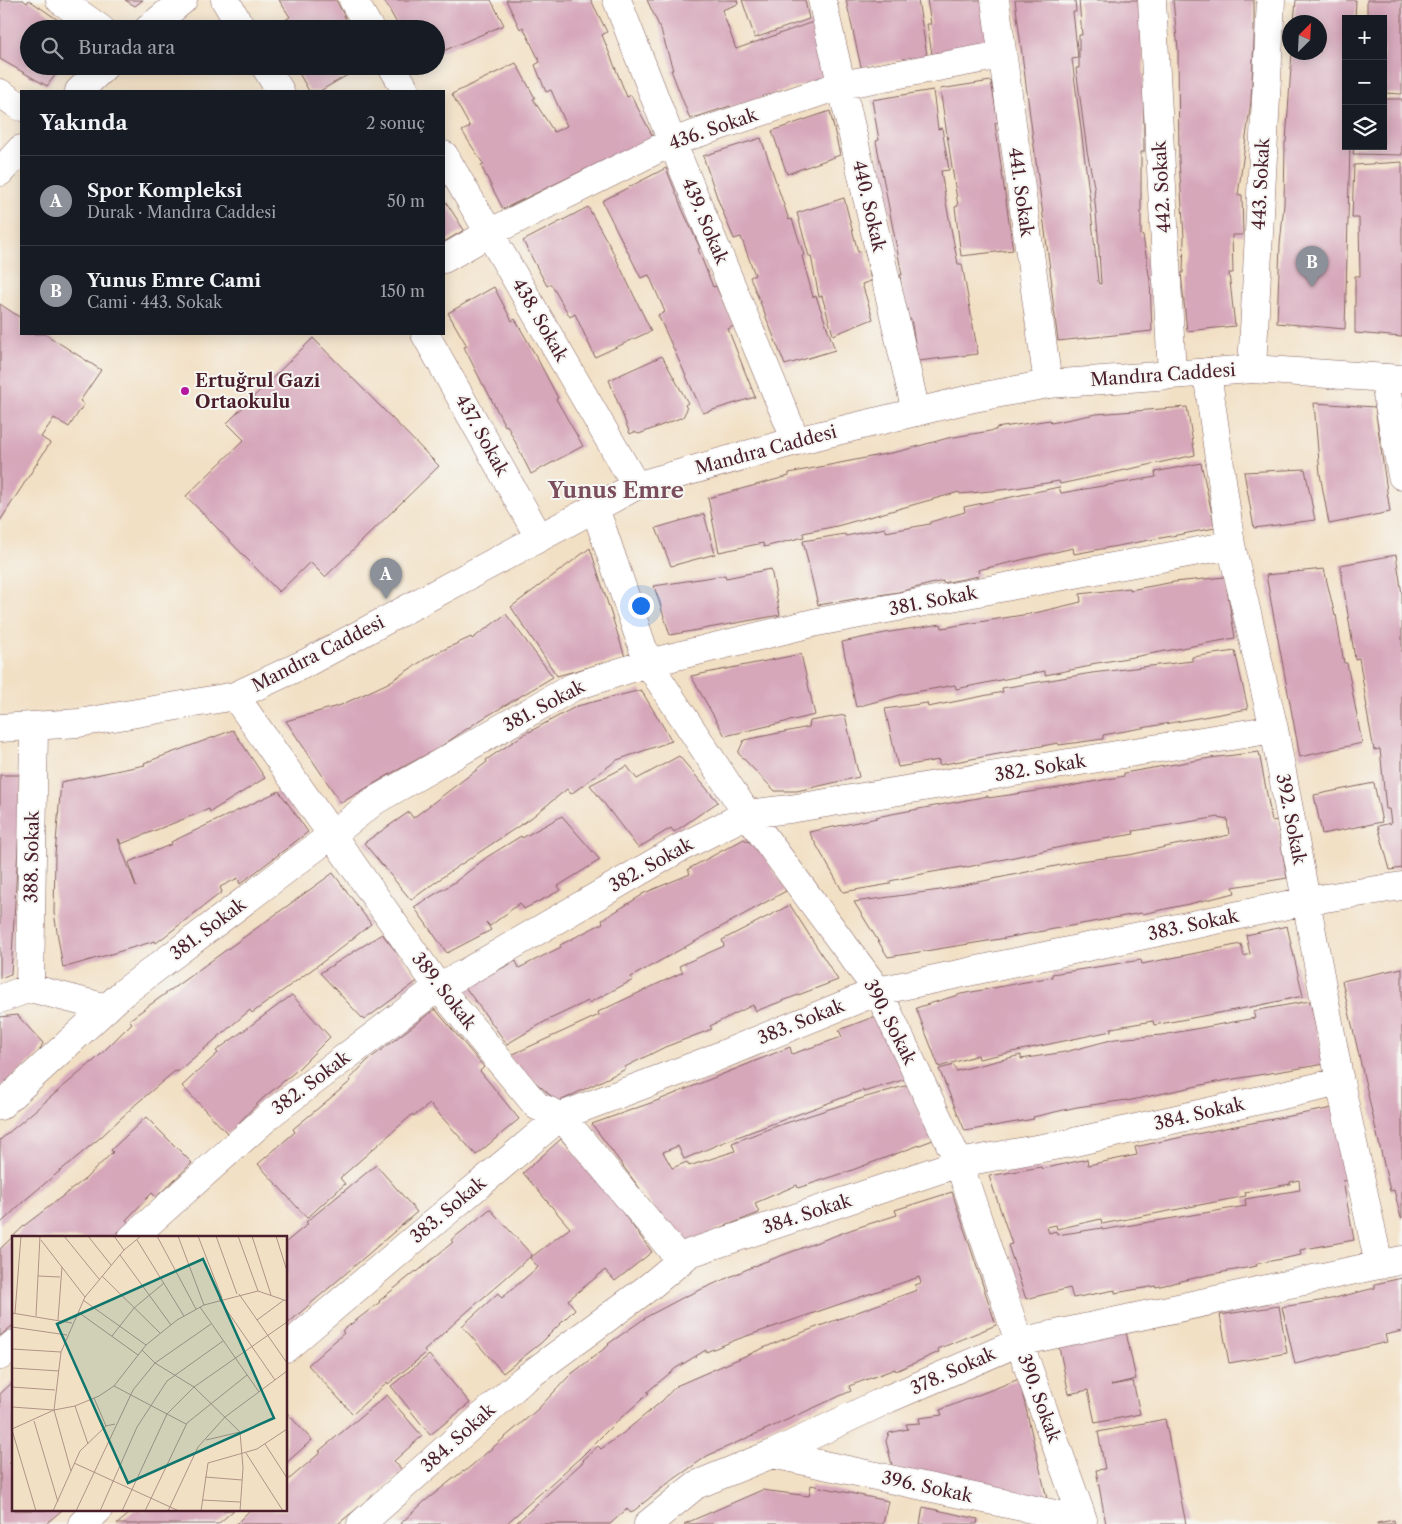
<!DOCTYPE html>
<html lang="tr">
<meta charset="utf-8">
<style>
:root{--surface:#171b24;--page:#242831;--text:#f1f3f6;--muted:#9ea1a6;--line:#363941;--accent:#8c9099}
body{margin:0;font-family:"Libre Caslon Text",serif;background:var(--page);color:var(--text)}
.controls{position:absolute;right:15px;top:15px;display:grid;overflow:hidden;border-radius:0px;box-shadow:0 2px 12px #0003}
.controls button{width:45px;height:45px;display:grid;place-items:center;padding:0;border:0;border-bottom:1px solid var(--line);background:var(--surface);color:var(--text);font:25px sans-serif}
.compass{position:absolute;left:1282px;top:15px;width:45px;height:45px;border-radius:50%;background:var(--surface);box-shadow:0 2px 12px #0003;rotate:24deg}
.you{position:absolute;left:640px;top:605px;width:18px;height:18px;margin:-12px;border:4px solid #fff;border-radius:50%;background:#1a73e8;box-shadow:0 0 0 8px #1a73e833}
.badge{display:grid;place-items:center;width:32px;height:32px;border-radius:50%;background:var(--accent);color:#fff;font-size:16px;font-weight:700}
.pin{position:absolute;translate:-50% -41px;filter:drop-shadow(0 1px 2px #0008)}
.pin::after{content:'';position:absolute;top:26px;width:18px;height:15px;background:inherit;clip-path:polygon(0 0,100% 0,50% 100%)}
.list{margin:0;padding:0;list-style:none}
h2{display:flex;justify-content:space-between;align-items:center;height:65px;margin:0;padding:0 20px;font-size:21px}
h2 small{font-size:16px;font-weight:400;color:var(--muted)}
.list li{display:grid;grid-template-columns:32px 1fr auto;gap:15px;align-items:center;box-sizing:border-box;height:90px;padding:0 20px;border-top:1px solid var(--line)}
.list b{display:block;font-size:19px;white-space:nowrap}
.list p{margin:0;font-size:16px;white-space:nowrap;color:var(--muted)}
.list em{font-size:16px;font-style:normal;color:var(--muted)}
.icon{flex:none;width:28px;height:28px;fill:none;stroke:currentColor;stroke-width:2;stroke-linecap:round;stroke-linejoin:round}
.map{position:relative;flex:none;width:1402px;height:1524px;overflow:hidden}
.search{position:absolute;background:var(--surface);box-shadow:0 2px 12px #0003;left:20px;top:20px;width:425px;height:55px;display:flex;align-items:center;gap:12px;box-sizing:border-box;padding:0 18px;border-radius:28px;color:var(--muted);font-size:19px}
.panel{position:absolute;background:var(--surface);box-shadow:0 2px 12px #0003;left:20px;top:90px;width:425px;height:245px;border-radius:0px}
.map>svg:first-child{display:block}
</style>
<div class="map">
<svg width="1402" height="1524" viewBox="0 0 1402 1524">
<rect width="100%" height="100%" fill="#f6f6f2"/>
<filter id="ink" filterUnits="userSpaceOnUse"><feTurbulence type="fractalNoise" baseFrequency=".02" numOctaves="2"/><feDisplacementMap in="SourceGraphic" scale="10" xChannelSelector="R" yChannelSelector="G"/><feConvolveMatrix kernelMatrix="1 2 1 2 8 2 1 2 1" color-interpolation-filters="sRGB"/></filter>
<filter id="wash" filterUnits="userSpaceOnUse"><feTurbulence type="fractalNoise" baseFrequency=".0096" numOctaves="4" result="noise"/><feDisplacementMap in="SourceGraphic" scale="20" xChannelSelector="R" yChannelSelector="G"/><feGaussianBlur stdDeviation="1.12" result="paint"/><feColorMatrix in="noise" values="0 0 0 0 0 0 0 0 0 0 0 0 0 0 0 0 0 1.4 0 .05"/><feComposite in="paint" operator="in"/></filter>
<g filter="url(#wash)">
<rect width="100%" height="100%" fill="#f2e0c5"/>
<g id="blocks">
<path fill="#d6a6b9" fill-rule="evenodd" d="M0 0H23L27 3 29 0 71 29H29V66H62L47 86 0 59Z
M125 0H143L135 6Z
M279 0H336L351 29H271L290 17Z
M384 0H491L504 25 436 54V29H400Z
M506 0H591L607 32 602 35 627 97 631 95 653 137 503 209 481 166 484 165 462 131 470 127 452 94 516 63 535 98 533 99 554 132 567 126 551 90 546 92 535 65 540 62 523 27 520 29Z
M647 0H737L738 4 722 10 736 49 813 22 828 76 731 108 730 106 690 119 671 70H673L661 30Z
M742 0H805L809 19 755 38Z
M846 0H918L927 55 861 67Z
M927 0H983L990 45 932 54 927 24H931Z
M1015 0H1075L1076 12H1073L1078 58 1072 59 1090 200 1098 281 1099 284H1101L1098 235 1094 191H1095L1087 151 1076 68H1079V35H1082L1079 0H1143L1144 152H1141V235L1143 236 1150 281 1152 331 1058 341 1051 285H1052Z
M1173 0H1254V40L1251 101 1238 195H1242L1243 235H1232L1233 273H1229L1235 326 1187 331 1181 273H1183L1184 237 1179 161 1178 49Z
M1296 0H1356L1355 19H1346V146H1350L1345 329 1277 323 1280 245 1284 204 1285 142H1286L1292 52H1320V22H1294Z
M1367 0H1402V94L1383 93V19H1367Z
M295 66H363L320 91H309Z
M991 81 998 122 995 123 1013 250 961 256 955 207 958 206 940 89Z
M933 90 938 129 942 128 949 170 941 171 947 208 958 264H962L978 354 918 361 911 319 905 320 900 275H902L876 141 879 140 872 100Z
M1383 99H1402V155L1353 154 1354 146H1383Z
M830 111 840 155 787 174 772 131Z
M761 138 789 220 792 219 804 255 802 256 813 297 816 296 835 350 785 365 750 277 755 275 741 237 734 239 718 200 703 156Z
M1402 162V337L1355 333V276H1360L1359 218H1352L1354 165Z
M666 168 683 211 700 248 698 249 713 287 716 286 734 326 728 329 755 397 703 413 658 315 665 312 649 275 641 278 602 201Z
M844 198 858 252 865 251 871 281 862 284 873 319 833 335 822 296 819 297 811 256H809L797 213Z
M444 199 464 230 444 242Z
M588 207 611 248 651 331 595 357 575 314 570 317 551 284 547 286 523 241Z
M494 287 512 321 515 319 536 356 558 398 556 399 583 446 531 474 507 425 505 426 484 385H483L464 347 467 346 448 313Z
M0 304 21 318V334H45L101 370 80 401 84 404 69 427 54 418 41 437 50 443 0 521Z
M313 338 439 466 325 577 310 562 279 592 186 496 244 440 227 423Z
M662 356 688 403 685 405 687 409 683 417 639 434 634 432 630 434 609 380Z
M1314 403 1375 407 1390 512 1329 524 1320 474Z
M1187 407 1195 455 1060 484 1059 481 1010 489 960 494 959 492 837 526 803 533 804 537 764 547 763 543 719 552 708 498 789 476V473L901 451 948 438 996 430V428L1050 420 1051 423 1096 414Z
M1201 463 1215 528 1074 554 1073 548 978 570 979 576 943 583V581L898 592 818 605 803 541 845 534 846 536 885 528 886 532 930 524V522L965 512 964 507 1059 487 1061 493 1156 477 1155 472Z
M1305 469 1315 520 1254 528 1244 472Z
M704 514 715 554 671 566 656 528Z
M590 548 625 657 557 676 511 607Z
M1396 555 1402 594V868L1390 870 1378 826 1391 823 1389 809H1386L1380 749 1374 750 1366 707H1367L1359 658 1355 659 1340 565Z
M771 569 780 615 670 635 654 586 725 575 726 578Z
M1324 569 1335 616 1336 615 1344 663H1347L1362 743 1300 757 1266 575Z
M1225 577 1235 638 1139 656 1091 664V666L1045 675V671L956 689 955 685 904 694 856 707 842 642 890 632 941 624 942 628 1035 613 1081 602 1080 594 1130 588V590L1174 582Z
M506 614 553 677 477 722 437 749 392 773 341 803 286 721 341 705 388 683 430 656 471 637 472 639Z
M1235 651 1248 709 1103 735V739L1059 745 1058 743 939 765V760L898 767 885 709 927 703 928 707 1003 692 1002 688 1092 673 1192 661V657Z
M801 654 815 715 725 736 691 676Z
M641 690 672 741 617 760 571 794 567 789 531 818 451 871 411 900 364 843 409 812 413 818 487 762 486 760 529 731V732L577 706Z
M845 715 859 777 797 791H775L738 753 744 740 809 727 810 721Z
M233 730 265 778 210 812 209 809 121 844 119 839H118L136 887 129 862 172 844 171 842 279 791 308 832 240 884 238 878 220 887 222 892 156 943 155 941 63 968 54 913 55 855 61 782 145 765 144 763Z
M1259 752 1272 821 1277 820 1287 878 1233 887 1235 893 1189 904 1142 914 1141 913 1000 939 888 957 854 902 940 890 1080 861 1129 855 1175 845 1220 837 1229 835 1227 818 1220 819 1219 817 1133 831 1134 834 1075 844 963 868 962 867 927 873 890 881V884L843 892 809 832 877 818 876 817 988 796V798L1065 787 1124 776V773L1210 758Z
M679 756 718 802 674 832 671 828 638 848 590 785 627 766 637 779Z
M0 775H22L11 974 0 978Z
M1374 783 1382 822 1322 834 1314 795Z
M562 816 600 860 558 886 561 890 524 909 520 903 490 926 486 922 491 930 447 953 414 907 455 882 487 857 521 836 522 838Z
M744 839 761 849 786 891 631 977 633 980 589 1003 588 1001 546 1021 507 1044 465 987 516 961 519 968 561 947 560 945 603 923 602 920 642 895V894L690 874 688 869Z
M333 873 371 924 332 955 252 1013 250 1010 177 1072 175 1071 136 1104 101 1137 25 1200 0 1224V1140L97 1058 132 1023 129 1020Z
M790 905 838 980 756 1011 753 1005 710 1026 712 1029 665 1047 625 1067 626 1069 558 1102 516 1065 509 1056 599 1015 598 1012 683 972 679 966 724 946 722 940Z
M1287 926 1303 996 1256 1006 1154 1025 1153 1021 1111 1028V1031L979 1059 978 1055 939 1067 916 1008 961 994 1052 977V974L1141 960 1142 964 1241 944 1244 956 1250 954 1246 935Z
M382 934 419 980 364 1020 320 973Z
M1402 968V1218H1401L1394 1190 1390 1191 1342 981Z
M292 995 330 1037 296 1071 261 1100 228 1134 182 1086 218 1053 216 1051Z
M1310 1001 1325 1064 1216 1082 1127 1101V1100L1077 1107 1033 1117 1034 1119 965 1131 939 1069 954 1065 956 1071 1021 1055V1059L1065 1052 1115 1039 1162 1035 1255 1018 1253 1011Z
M435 1009 484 1067 480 1071 519 1119 476 1155 430 1104 414 1116 413 1114 340 1178 345 1184 307 1218 258 1164 295 1132 293 1129 351 1081 350 1079 367 1061Z
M17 1015 43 1043 37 1056 0 1088V1017Z
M876 1016 906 1079 863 1092V1090L724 1142 684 1159 678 1146 663 1152 672 1168 687 1162 689 1166 735 1151 732 1143 774 1127 866 1097 908 1085 933 1140 847 1172 798 1188 797 1185 755 1203 759 1213 715 1230 683 1247 592 1124 659 1100 790 1047 792 1054 842 1037 839 1030Z
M1333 1108 1350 1180 1343 1181 1354 1240 1300 1250 1301 1255 1256 1264 1257 1266 1207 1275 1156 1287V1286L1115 1293V1290L1073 1298 1070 1288 1026 1299 1008 1245 1012 1244 989 1176 1041 1167 1042 1169 1087 1159 1088 1165 1137 1155 1135 1147 1230 1127ZM1299 1180 1300 1190 1245 1199 1246 1206 1102 1230V1228L1057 1235 1056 1231 1049 1233 1047 1227 1056 1225 1057 1229 1101 1219 1102 1224 1246 1196 1245 1192 1290 1184V1182Z
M146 1117 192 1163 156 1197 152 1193 126 1220 129 1223 111 1238H14V1328L12 1326 0 1336V1249L25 1225 85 1179 113 1152 111 1150Z
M561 1139 625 1211 623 1213 652 1252 615 1281 605 1270 568 1300 575 1309 541 1343 503 1373 462 1326 498 1293 502 1298 538 1267 530 1258 570 1228 523 1173Z
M376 1165 417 1212 286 1325V1242L308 1224 306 1222Z
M952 1192 996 1325 938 1349 939 1352 896 1371 895 1369 849 1386 851 1391 707 1456 667 1484 631 1513 627 1509 610 1524H515L584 1461 583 1460 598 1446 601 1449 622 1434 662 1401 676 1386 782 1340 917 1290 915 1285 921 1283 919 1277 875 1292 738 1339 706 1352V1350L676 1368 647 1392 649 1393 614 1424 581 1457 506 1524H400L425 1501 463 1471 464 1472 538 1409 570 1375 609 1345 608 1344 648 1316 684 1297 759 1264 853 1229 897 1215 895 1210Z
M490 1209 532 1255 460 1318 424 1351 426 1353 388 1384 387 1382 353 1414 308 1365 344 1333 342 1331 380 1302 379 1301 416 1271 417 1272 453 1242 451 1240Z
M1402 1278V1331L1385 1335 1387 1342 1295 1364 1282 1307 1331 1299 1375 1288V1284Z
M1279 1306 1287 1353 1229 1363 1220 1315Z
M1126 1332 1136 1379 1111 1385 1133 1381 1140 1414 1095 1423 1088 1390 1069 1394 1059 1347Z
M429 1355 470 1403 430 1435 391 1386Z
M1019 1379 1047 1499 963 1484 961 1478 938 1480 893 1469 886 1441 889 1433 908 1429 906 1424 920 1423 919 1418 942 1415 940 1410Z
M14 1381V1459L9 1463 14 1468 12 1469 14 1470V1510H62L46 1524H1L0 1523V1394Z
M387 1395 422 1436 394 1461 403 1471 338 1524H236L250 1510H286V1482L321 1452 319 1451Z
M286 1412 312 1440 286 1463Z
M1165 1419 1186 1524H1106L1096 1470 1105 1469 1098 1432Z
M811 1485 888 1501 883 1524H684L762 1490 809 1496Z
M923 1507 978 1519 977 1524H920Z
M134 1510H234L218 1524H117Z
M1394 1520 1395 1524H1377V1523Z"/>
</g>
</g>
<g filter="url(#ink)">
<use href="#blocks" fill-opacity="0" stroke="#856361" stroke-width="1"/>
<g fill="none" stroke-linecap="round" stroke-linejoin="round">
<g stroke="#856361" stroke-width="29">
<path id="minor" d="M60 0 101 29
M225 0 242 29
M353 0 370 29
M617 0 672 142 796 441
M822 0 916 412
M995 0 1048 384
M1152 0 1172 374
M148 29 183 0
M265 66 280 91
M392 66 406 91
M79 91 105 66
M0 93 21 107
M444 155 636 486
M0 172 21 149
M444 259 489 233 672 142 841 85 1002 55
M425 334 539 537
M1252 369 1271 0
M1207 372 1231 545 1274 729 1340 1082 1379 1265
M1384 378 1402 476
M595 508 648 663 747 814 878 991 959 1163 1019 1342 1083 1520 1082 1524
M235 696 438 987 537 1106 561 1116 681 1261
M30 988 34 727
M0 999 30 988 107 1008
M0 1106 123 993 333 834 376 800 573 687 648 663 817 622 1231 545
M132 1238 273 1112 438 987 465 973 678 849 747 814 790 809 1274 729
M286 1348 425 1230 561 1116 707 1061 878 991 1306 901 1402 886
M0 1356 14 1344
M772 1454 1083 1520
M82 1524 98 1510
M361 1524 523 1380 649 1287 690 1253 959 1163 1070 1143 1340 1082
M648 1524 696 1485 772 1454 888 1399 1019 1342 1402 1260"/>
</g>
<g stroke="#856361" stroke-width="29">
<path id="tertiary" d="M0 728 79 723 235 696 306 663 636 486 796 441 974 398 1048 384 1252 369 1402 379"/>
</g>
<use href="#minor" stroke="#fff" stroke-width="28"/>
<use href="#tertiary" stroke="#fff" stroke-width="28"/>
</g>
</g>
<circle fill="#b5179e" stroke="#f6f6f2" stroke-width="2" cx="185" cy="391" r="5"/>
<g text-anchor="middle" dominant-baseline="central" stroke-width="4" stroke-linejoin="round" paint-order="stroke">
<g font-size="18" fill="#4a1f2b" stroke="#f6f6f2">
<text transform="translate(713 129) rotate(-19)">436. Sokak</text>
<text transform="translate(1261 184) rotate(-87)">443. Sokak</text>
<text transform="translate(1162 187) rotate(-93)">442. Sokak</text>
<text transform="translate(1021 192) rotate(82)">441. Sokak</text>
<text transform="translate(869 206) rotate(77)">440. Sokak</text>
<text transform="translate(705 221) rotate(67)">439. Sokak</text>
<text transform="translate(540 320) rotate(60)">438. Sokak</text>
<text transform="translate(1163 375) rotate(-4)">Mandıra Caddesi</text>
<text transform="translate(482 435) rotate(61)">437. Sokak</text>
<text transform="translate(766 450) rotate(-15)">Mandıra Caddesi</text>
<text transform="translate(933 601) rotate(-11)">381. Sokak</text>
<text transform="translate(318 654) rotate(-27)">Mandıra Caddesi</text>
<text transform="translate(544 706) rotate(-28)">381. Sokak</text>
<text transform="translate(1040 768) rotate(-9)">382. Sokak</text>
<text transform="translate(1291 819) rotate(79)">392. Sokak</text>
<text transform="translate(32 857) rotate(-89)">388. Sokak</text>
<text transform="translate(651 865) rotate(-29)">382. Sokak</text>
<text transform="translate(1193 925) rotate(-12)">383. Sokak</text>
<text transform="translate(208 929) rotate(-37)">381. Sokak</text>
<text transform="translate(444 991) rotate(52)">389. Sokak</text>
<text transform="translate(801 1022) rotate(-22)">383. Sokak</text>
<text transform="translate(890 1022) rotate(63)">390. Sokak</text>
<text transform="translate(311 1083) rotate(-37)">382. Sokak</text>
<text transform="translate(1199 1114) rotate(-13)">384. Sokak</text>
<text transform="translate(448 1210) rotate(-40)">383. Sokak</text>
<text transform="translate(807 1214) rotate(-18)">384. Sokak</text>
<text transform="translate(953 1371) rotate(-24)">378. Sokak</text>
<text transform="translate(1039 1398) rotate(70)">390. Sokak</text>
<text transform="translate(458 1438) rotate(-42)">384. Sokak</text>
<text transform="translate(927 1487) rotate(12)">396. Sokak</text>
</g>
<g font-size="18" font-weight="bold" fill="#4a1f2b" stroke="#f6f6f2" text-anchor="start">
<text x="195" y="381">Ertuğrul Gazi<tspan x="195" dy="21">Ortaokulu</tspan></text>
</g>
<g font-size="22" font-weight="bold" fill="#7b4e5d" stroke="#f6f6f2">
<text x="616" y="490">Yunus Emre</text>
</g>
</g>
<g transform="translate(12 1236)">
<rect width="275" height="275" fill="#f2e0c5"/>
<path fill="none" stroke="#af9387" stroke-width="1" d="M52 0 87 43M76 0 99 29M102 0 112 14M145 0 184 73M166 0 192 69M186 0 210 62M204 0 225 58M226 0 246 55M240 0 259 59M264 0 275 35M29 4 73 61M125 4 172 80M108 19 159 89M26 40 48 41M90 40 148 97M227 58 275 127M207 63 263 144M71 64 134 109M188 71 247 156M66 76 126 119M0 77 60 87M3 77 9 0M24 80 28 0M46 84 50 31M245 84 272 64M0 91 55 99M100 100 122 72 152 47M0 113 49 116M130 114 143 127 182 151 228 196 231 232 228 275M0 132 47 135M102 150 174 188M0 151 43 154M82 162 94 190M63 170 76 208M0 171 42 174M22 185 46 266M0 193 42 174 63 170 87 160 102 150 134 109 165 84 192 69 246 55 275 65M0 194 24 275M194 204 228 196M253 208 275 242M234 217 271 275M62 227 167 275M59 235 42 174 49 116 73 61 112 14 129 0M193 241 230 244M190 264 228 266M41 275 68 215 94 190 103 188M64 275 121 154 143 127 199 88M88 275 125 191 155 145 211 105M110 275 155 178 182 151 275 86M133 275 175 187 235 139M156 275 186 211 213 181 275 135M189 275 196 227 245 213 275 193"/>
<path fill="#0f766e" fill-opacity="0.15" stroke="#0f766e" stroke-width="2.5" d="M191 23 262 182 116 247 45 88Z"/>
<rect width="275" height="275" fill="none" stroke="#4a1f2b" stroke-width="2.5"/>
</g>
</svg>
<div class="controls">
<button>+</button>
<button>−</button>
<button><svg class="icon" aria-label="layers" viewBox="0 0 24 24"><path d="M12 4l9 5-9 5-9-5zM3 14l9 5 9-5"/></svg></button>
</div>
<svg class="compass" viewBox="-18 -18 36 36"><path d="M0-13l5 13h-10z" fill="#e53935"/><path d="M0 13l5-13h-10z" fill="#9ea1a6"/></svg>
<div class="you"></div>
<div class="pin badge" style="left:386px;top:599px">A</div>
<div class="pin badge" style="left:1312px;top:287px">B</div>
<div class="search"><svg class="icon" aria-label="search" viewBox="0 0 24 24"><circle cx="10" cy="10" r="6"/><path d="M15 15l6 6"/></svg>Burada ara</div>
<section class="panel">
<h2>Yakında<small>2 sonuç</small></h2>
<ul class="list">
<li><span class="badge">A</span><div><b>Spor Kompleksi</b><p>Durak · Mandıra Caddesi</p></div><em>50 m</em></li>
<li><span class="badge">B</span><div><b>Yunus Emre Cami</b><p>Cami · 443. Sokak</p></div><em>150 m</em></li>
</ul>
</section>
</div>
